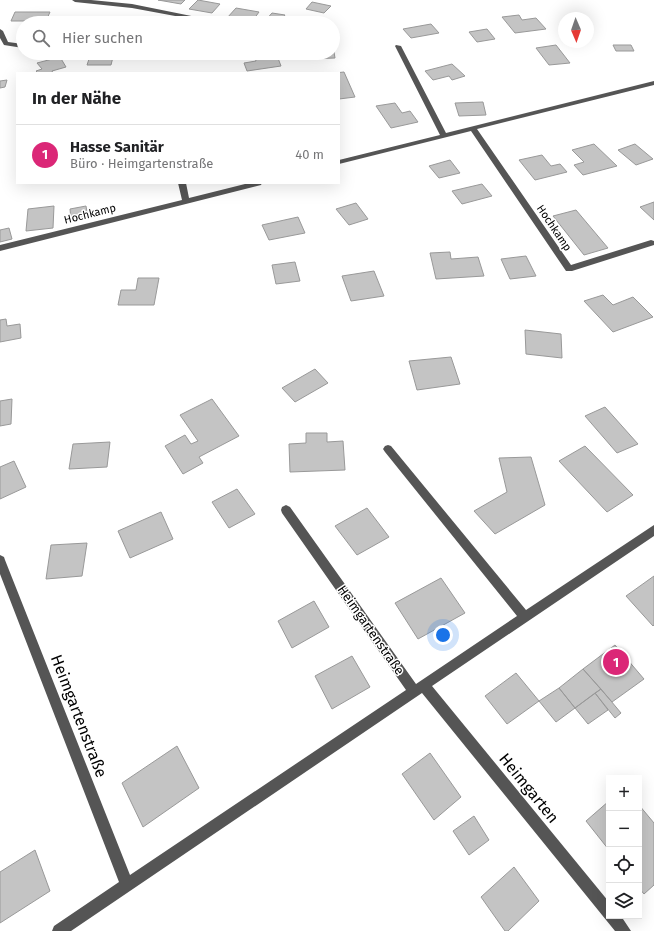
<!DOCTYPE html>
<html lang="de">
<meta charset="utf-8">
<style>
:root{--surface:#fff;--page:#f6f6f6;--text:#202124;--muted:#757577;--line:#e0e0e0;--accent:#db2777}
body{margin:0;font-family:"Fira Sans",sans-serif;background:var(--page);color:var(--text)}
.controls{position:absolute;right:12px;bottom:12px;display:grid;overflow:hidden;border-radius:0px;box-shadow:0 4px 16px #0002}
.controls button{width:36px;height:36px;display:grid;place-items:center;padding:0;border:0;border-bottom:1px solid var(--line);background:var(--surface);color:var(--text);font:20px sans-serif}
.compass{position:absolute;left:558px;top:12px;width:36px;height:36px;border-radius:50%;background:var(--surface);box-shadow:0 4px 16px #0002;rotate:178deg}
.you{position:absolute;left:443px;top:635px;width:14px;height:14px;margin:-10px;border:3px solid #fff;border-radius:50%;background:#1a73e8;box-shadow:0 0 0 6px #1a73e833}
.badge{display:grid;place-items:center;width:26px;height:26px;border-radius:50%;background:var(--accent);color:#fff;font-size:13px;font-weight:700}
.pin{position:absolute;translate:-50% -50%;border:2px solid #fff;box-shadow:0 1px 4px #0006}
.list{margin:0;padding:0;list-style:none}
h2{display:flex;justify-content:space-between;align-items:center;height:52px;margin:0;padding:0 16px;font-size:17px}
h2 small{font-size:13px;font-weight:400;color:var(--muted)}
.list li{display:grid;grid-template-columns:26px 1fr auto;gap:12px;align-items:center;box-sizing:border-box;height:60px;padding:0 16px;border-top:1px solid var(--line)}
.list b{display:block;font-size:15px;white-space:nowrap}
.list p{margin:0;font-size:13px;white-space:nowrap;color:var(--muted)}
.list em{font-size:13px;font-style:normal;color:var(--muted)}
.icon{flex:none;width:22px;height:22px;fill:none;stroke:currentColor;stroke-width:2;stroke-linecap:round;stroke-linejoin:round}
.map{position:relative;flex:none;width:654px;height:931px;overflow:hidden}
.search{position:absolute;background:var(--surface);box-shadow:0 4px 16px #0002;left:16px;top:16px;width:324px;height:44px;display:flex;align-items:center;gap:10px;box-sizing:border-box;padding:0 14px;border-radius:22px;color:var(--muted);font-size:15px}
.panel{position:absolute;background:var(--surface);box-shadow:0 4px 16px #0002;left:16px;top:72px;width:324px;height:112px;border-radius:0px}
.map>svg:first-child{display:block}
</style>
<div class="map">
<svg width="654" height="931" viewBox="0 0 654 931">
<rect width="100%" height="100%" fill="#fff"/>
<path fill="#c4c4c4" stroke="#999" d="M158 0H185L181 4Z
M198 0 220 4 212 13 189 9Z
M312 2 331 6 324 13 306 9Z
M236 8 259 12 251 23 227 18Z
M15 12H50L46 21H11Z
M272 13 285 15 279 23 264 22Z
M519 15 522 20 536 18 546 29 515 33 502 17Z
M128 18 138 20 136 23H122Z
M431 24 439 33 411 38 403 29Z
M487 29 495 39 477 42 469 32Z
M556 45 570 63 549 65 536 48Z
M613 45H631L634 51H616Z
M333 46 335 58 306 59 305 53H333Z
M91 53H114L111 65H87Z
M262 53H276L281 66 247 71 244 63 256 61 254 54Z
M60 57 66 67 52 71 53 73H38L36 71 42 69 37 63Z
M452 64 465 76 452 80 449 76 433 80 425 71Z
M344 72 355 97 339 99V73H335Z
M7 80 5 87 0 88V81Z
M483 102 486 115 459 116 455 103Z
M395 103 402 113 410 111 418 122 391 128 376 106Z
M594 144 617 166 583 175 574 165 584 162 572 150Z
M635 144 653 159 636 165 618 150Z
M542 155 551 166 560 164 567 172 535 180 519 160Z
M450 160 460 173 439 178 429 166Z
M482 184 492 196 462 204 452 191Z
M654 202V220L640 207Z
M356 203 368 219 349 225 336 209Z
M54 206 53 228 26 231 28 209Z
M86 206 88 218 71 220 70 209Z
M576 210 608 248 584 255 553 216Z
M298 217 305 233 269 240 262 225Z
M9 228 12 239 0 242V230Z
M450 252 451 259 478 257 484 276 436 279 430 253Z
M526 256 536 276 510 279 501 259Z
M295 262 300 281 276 284 272 265Z
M374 271 384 296 351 301 342 276Z
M138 278H159L154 305H118L121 290H136Z
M603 295 613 305 633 297 653 317 613 332 584 301Z
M6 319 7 326 20 324 21 338 0 342V320Z
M525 330 561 334 562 358 526 354Z
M451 357 460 384 417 390 409 361Z
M315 369 328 383 295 402 282 388Z
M12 399 11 424 0 426V401Z
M212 399 239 436 199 457 203 463 183 474 165 446 185 435 191 444 198 441 180 415Z
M605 407 638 444 617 453 585 416Z
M306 433H327V442L343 441 345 470 290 472 289 444 306 443Z
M110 442 107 467 69 469 73 444Z
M585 446 633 495 607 512 559 461Z
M531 457 545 505 495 534 474 511 507 492 499 458Z
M14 461 26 487 0 499V467Z
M237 489 255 514 229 528 212 502Z
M367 508 389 537 357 555 335 526Z
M161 512 173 539 130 558 118 531Z
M87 543 82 576 46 579 51 545Z
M654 576V625L653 626 626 596Z
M441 578 465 613 418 639 395 603Z
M314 601 329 627 292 648 278 621Z
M615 645 644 679 612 702 583 669Z
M352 656 370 687 332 709 315 676Z
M583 669 601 689 575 708 559 688Z
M516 673 539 701 507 724 485 696Z
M559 688 575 708 556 722 539 701Z
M601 689 621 713 615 718 595 693Z
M595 693 608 710 588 724 575 708Z
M177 746 199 788 143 827 122 783Z
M430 753 461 797 434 820 402 774Z
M609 801V850L586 821Z
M639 805 654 823V885L644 894 639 888Z
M474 816 489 840 469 855 453 831Z
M35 850 50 891 0 923V872Z
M514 867 539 901 508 931H505L481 897Z"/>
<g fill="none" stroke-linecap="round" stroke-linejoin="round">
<path fill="#555" fill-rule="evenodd" d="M72 0H91L132 4 226 23H213L132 8 75 2Z
M311 17 313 18V20L300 23H288Z
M0 29 3 31 8 42 23 44V48L4 45 0 38Z
M396 45 401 46 446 133 654 81V85L477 129 571 265 651 240 654 241V245L572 271H566L471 131 339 164V160L440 135 395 46Z
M178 183H186L189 198 249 183H262L261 185 0 251V245L182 200Z
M388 445 391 446 526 610 654 525V536L432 686 609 902V916H621L631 931H615L422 693 71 931H52L54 926 119 882 0 574V555L4 557 5 560 130 875 406 690 282 513 281 510 282 507 286 505 290 507 416 684 517 616 385 452 383 449 385 446Z"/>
</g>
<g text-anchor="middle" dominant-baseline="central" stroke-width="3" stroke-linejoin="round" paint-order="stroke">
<g font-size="11" fill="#000" stroke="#fff">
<text transform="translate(90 214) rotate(-14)">Hochkamp</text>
<text transform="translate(554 228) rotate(56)">Hochkamp</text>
</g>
<g font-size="13" fill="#000" stroke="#fff">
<text transform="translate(371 630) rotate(55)">Heimgartenstraße</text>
</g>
<g font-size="16" fill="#000" stroke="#fff">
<text transform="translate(79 716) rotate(69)">Heimgartenstraße</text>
<text transform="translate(529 788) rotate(51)">Heimgarten</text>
</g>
</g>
</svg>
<div class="controls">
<button>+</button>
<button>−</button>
<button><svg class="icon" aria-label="locate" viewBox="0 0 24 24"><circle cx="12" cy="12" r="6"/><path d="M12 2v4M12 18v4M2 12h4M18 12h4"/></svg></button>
<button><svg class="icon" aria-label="layers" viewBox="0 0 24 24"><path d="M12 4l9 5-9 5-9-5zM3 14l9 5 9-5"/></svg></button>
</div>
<svg class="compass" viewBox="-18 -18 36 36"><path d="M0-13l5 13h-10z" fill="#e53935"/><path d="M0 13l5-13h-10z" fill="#757577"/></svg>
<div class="you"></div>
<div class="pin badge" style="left:616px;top:662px">1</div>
<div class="search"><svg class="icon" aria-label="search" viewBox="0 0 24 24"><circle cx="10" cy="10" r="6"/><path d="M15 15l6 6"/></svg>Hier suchen</div>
<section class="panel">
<h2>In der Nähe<small></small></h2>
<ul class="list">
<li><span class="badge">1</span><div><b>Hasse Sanitär</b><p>Büro · Heimgartenstraße</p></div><em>40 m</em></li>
</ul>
</section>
</div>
